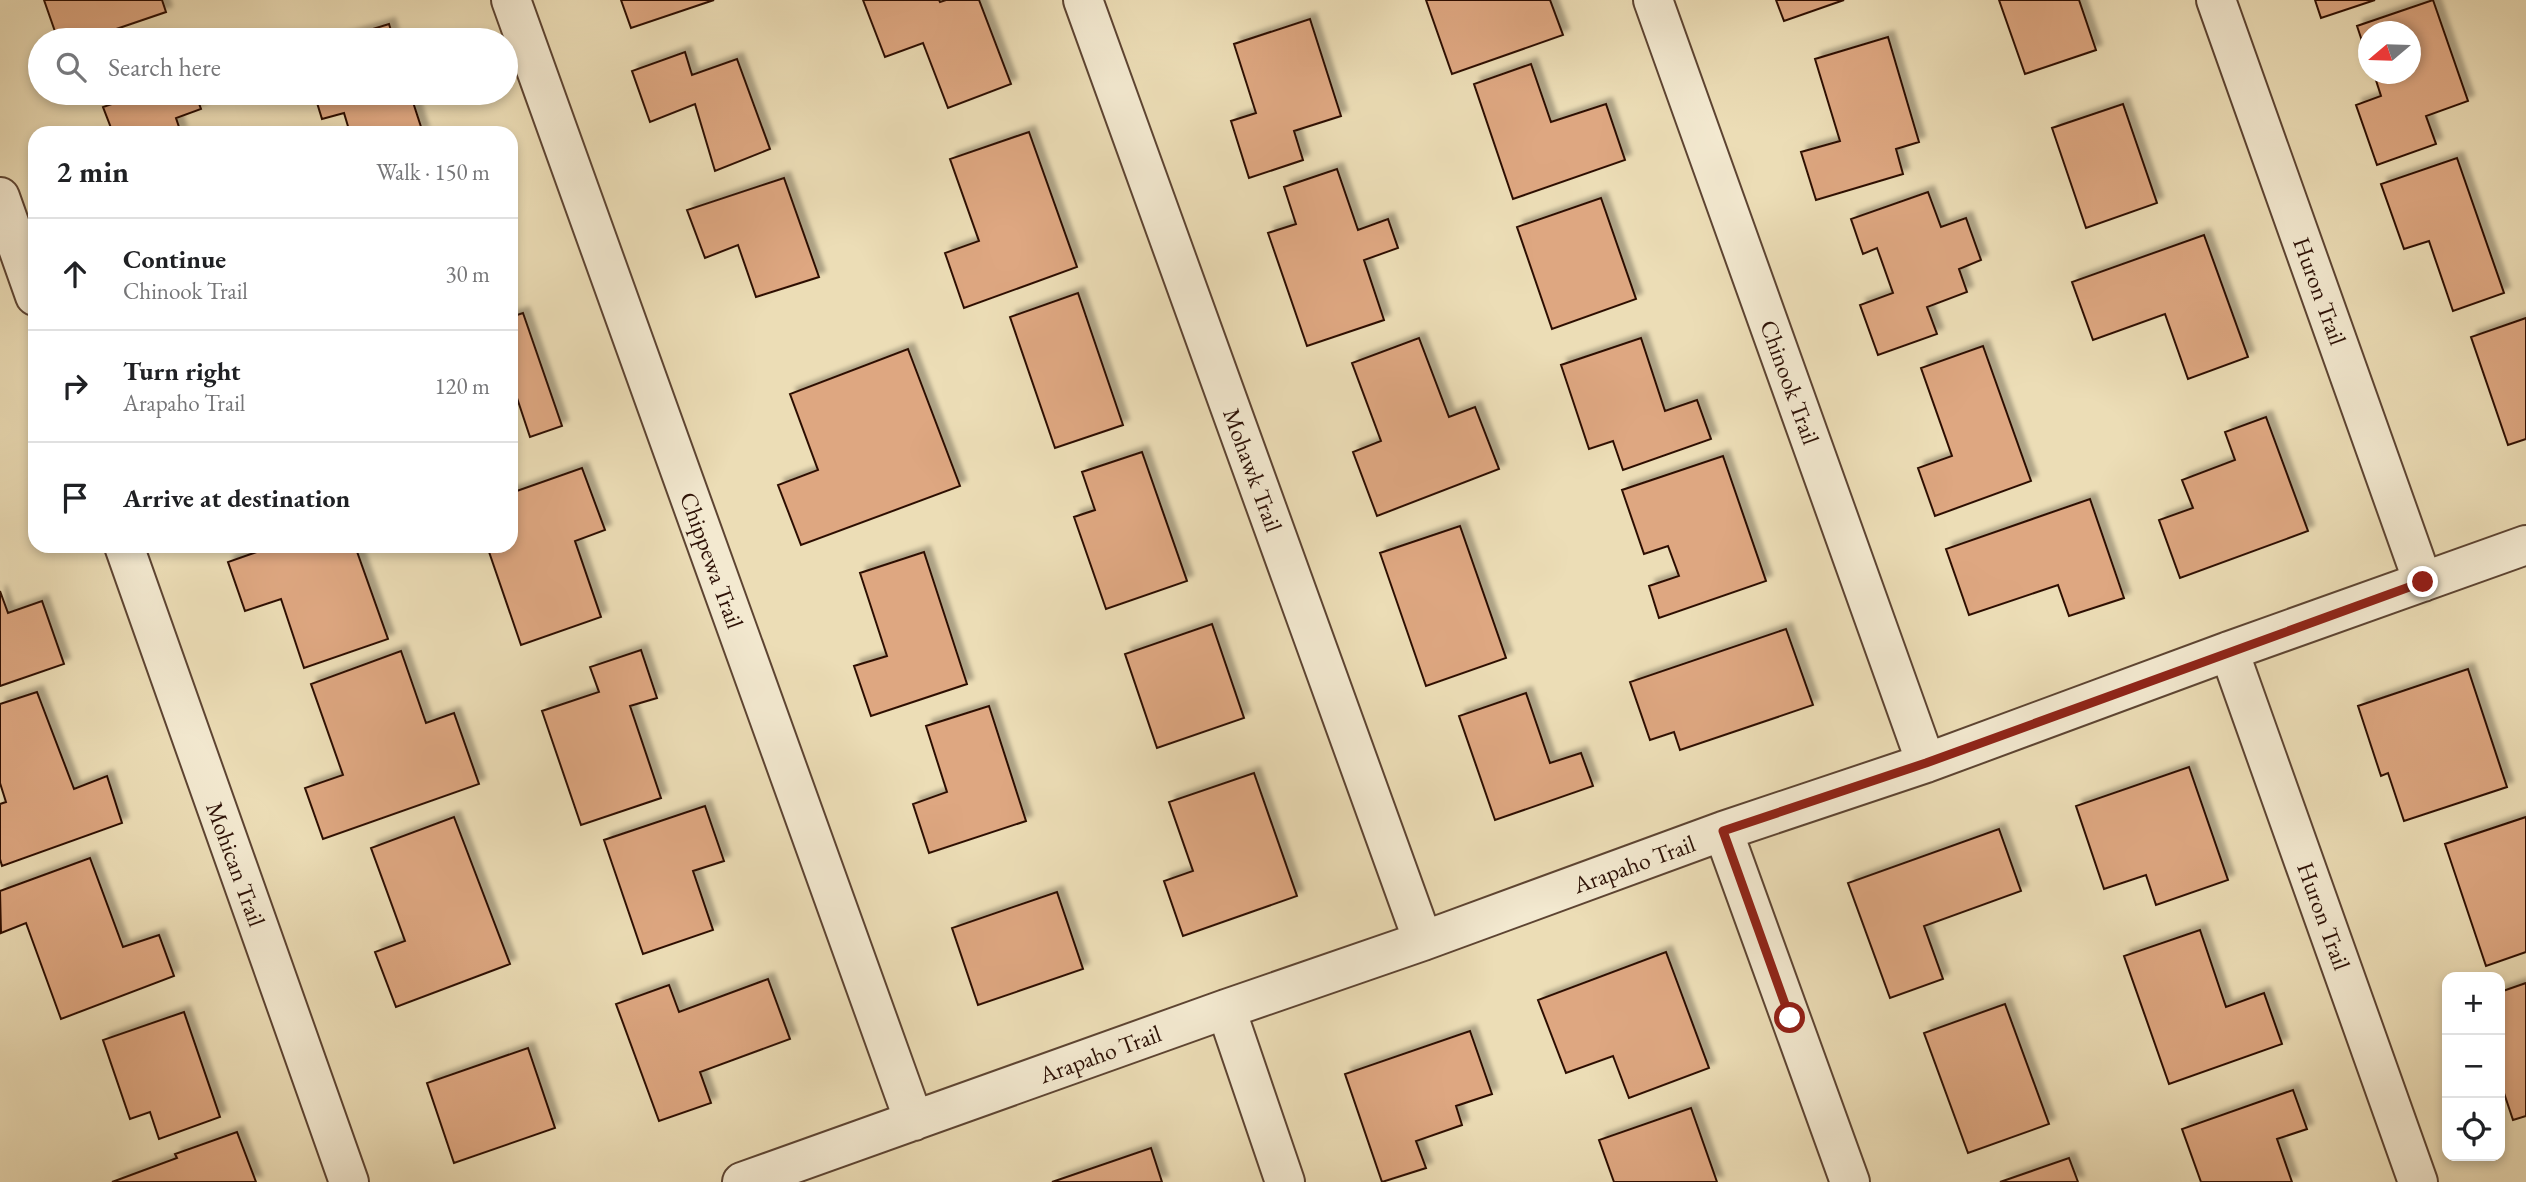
<!DOCTYPE html>
<meta charset="utf-8">
<style>
:root{--surface:#fff;--page:#f2f2f2;--text:#202124;--muted:#757577;--line:#e0e0e0}
body{margin:0;font-family:"EB Garamond",serif;background:var(--page);color:var(--text)}
.controls{position:absolute;right:21px;bottom:21px;display:grid;overflow:hidden;border-radius:14px;box-shadow:0 4px 10px #0003}
.controls button{width:63px;height:63px;display:grid;place-items:center;padding:0;border:0;border-bottom:2px solid var(--line);background:var(--surface);color:var(--text);font:35px sans-serif}
.compass{position:absolute;left:2358px;top:21px;width:63px;height:63px;border-radius:50%;background:var(--surface);box-shadow:0 4px 10px #0003;rotate:251deg}
.stop{position:absolute;width:21px;height:21px;margin:-16px;border:5px solid #8f2418;border-radius:50%;background:#fff}
.stop.end{background:#8f2418;border-color:#fff;box-shadow:0 2px 7px #0008}
.list{margin:0;padding:0;list-style:none}
h2{display:flex;justify-content:space-between;align-items:center;height:91px;margin:0;padding:0 28px;font-size:30px}
h2 small{font-size:23px;font-weight:400;color:var(--muted)}
.list li{display:grid;grid-template-columns:46px 1fr auto;gap:21px;align-items:center;box-sizing:border-box;height:112px;padding:0 28px;border-top:2px solid var(--line)}
.list b{display:block;font-size:26px;white-space:nowrap}
.list p{margin:0;font-size:23px;white-space:nowrap;color:var(--muted)}
.list em{font-size:23px;font-style:normal;color:var(--muted)}
.icon{flex:none;width:38px;height:38px;fill:none;stroke:currentColor;stroke-width:2;stroke-linecap:round;stroke-linejoin:round}
.map{position:relative;flex:none;width:2526px;height:1182px;overflow:hidden}
.search{position:absolute;background:var(--surface);box-shadow:0 4px 10px #0003;left:28px;top:28px;width:490px;height:77px;display:flex;align-items:center;gap:18px;box-sizing:border-box;padding:0 24px;border-radius:38px;color:var(--muted);font-size:26px}
.panel{position:absolute;background:var(--surface);box-shadow:0 4px 10px #0003;left:28px;top:126px;width:490px;height:427px;border-radius:21px}
.map>svg:first-child{display:block}
</style>
<div class="map">
<svg width="2526" height="1182" viewBox="0 0 2526 1182">
<defs>
<filter id="shadow"><feDropShadow dx="6" dy="-6" stdDeviation="2" flood-color="#0004"/></filter>
</defs>
<rect width="100%" height="100%" fill="#ecddb6"/>
<filter id="stains"><feTurbulence type="fractalNoise" baseFrequency=".00286" numOctaves="4"/><feColorMatrix values="0 0 0 0 .2 0 0 0 0 .09 0 0 0 0 .02 0 0 0 .5 -.17"/></filter>
<radialGradient id="worn" r=".72"><stop offset=".6" stop-color="#630" stop-opacity="0"/><stop offset="1" stop-color="#630" stop-opacity=".3"/></radialGradient>
<path fill="#dea781" stroke="#2d1106" stroke-width="2" filter="url(#shadow)" d="M44 0H162L166 12 84 40H58Z
M621 0H714L631 28Z
M863 0H939L940 2 946 0H979L1011 84 948 108 923 43 885 57Z
M1426 0H1550L1563 35 1452 74Z
M1776 0H1844L1784 21Z
M1999 0H2079L2096 50 2025 74Z
M2315 0H2375L2321 18Z
M2433 0 2468 101 2426 116 2436 144 2377 165 2356 105 2381 96 2374 74H2410V32H2368V59L2357 26Z
M1310 19 1341 116 1294 131 1303 160 1249 178 1231 121 1256 113 1234 44Z
M389 24 394 40H337Z
M1888 37 1919 142 1896 149 1903 174 1816 200 1801 152 1840 141 1815 59Z
M685 52 692 75 737 59 770 149 715 171 695 104 650 122 632 71Z
M1531 64 1551 122 1606 104 1625 160 1513 199 1474 84Z
M144 93H195L201 109 176 118 181 133H113L103 107Z
M314 93H410L423 133H350L344 113 322 119Z
M2123 104 2157 203 2086 228 2052 128Z
M1029 132 1077 267 964 308 945 253 979 241 950 159Z
M2457 158 2504 293 2453 311 2429 241 2404 249 2381 184Z
M1337 169 1358 230 1388 219 1398 248 1364 260 1384 320 1307 346 1268 233 1296 224 1284 187Z
M784 178 819 277 756 297 738 245 705 258 687 210Z
M1928 192 1941 227 1966 218 1981 260 1959 269 1967 292 1927 307 1937 334 1878 355 1860 305 1893 293 1877 248 1863 254 1851 219Z
M1601 198 1636 299 1552 329 1517 227Z
M2204 235 2248 357 2188 379 2165 314 2093 340 2072 282Z
M1078 293 1123 425 1055 448 1010 317Z
M523 313 562 426 530 437 517 398 511 400V317Z
M2526 318V439L2508 445 2471 337Z
M1419 338 1449 417 1475 407 1499 469 1377 516 1353 452 1381 441 1352 363Z
M1641 338 1665 411 1697 400 1711 439 1623 470 1613 441 1589 449 1561 365Z
M1983 346 2031 481 1935 516 1918 468 1952 456 1921 368Z
M908 349 960 486 801 545 778 485 818 470 790 394Z
M2266 417 2308 531 2180 578 2159 520 2193 508 2182 480 2235 460 2225 432Z
M1142 452 1187 581 1106 609 1074 517 1095 510 1082 472Z
M1723 456 1766 581 1659 618 1649 586 1679 576 1668 546 1644 554 1622 490Z
M582 468 605 530 575 541 601 617 521 645 487 546H511V493Z
M2090 499 2124 598 2069 616 2058 585 1969 615 1946 549Z
M1460 526 1506 658 1426 686 1380 553Z
M274 546H355L388 639 304 668 281 599 245 611 228 562Z
M924 552 967 684 871 716 854 666 887 656 860 573Z
M0 591 8 613 42 601 64 664 0 686Z
M1212 624 1244 718 1157 748 1125 654Z
M1786 629 1813 705 1680 750 1674 732 1650 740 1630 682Z
M641 650 657 698 630 706 661 798 581 825 542 711 599 692 590 667Z
M401 651 426 723 454 713 479 784 323 839 305 788 343 775 311 684Z
M2468 669 2507 787 2404 821 2388 773 2381 776 2358 706Z
M37 692 74 789 107 776 122 823 2 866 0 859V804L6 802 0 783V704Z
M1526 693 1550 763 1581 753 1593 786 1495 820 1459 716Z
M989 706 1026 821 929 853 913 804 947 792 926 726Z
M2189 767 2228 880 2156 905 2146 875 2104 889 2076 806Z
M1254 773 1297 896 1183 936 1164 881 1193 871 1169 802Z
M705 806 724 861 693 871 713 930 643 954 604 840Z
M454 817 510 964 396 1007 375 952 405 941 371 848Z
M2526 817V952L2486 966 2445 844Z
M1999 829 2021 891 1924 926 1943 979 1890 998 1848 883Z
M90 858 123 947 159 935 174 976 61 1019 26 923 1 933 0 891Z
M1057 892 1083 969 978 1005 952 928Z
M2200 930 2226 1007 2264 993 2282 1044 2169 1084 2124 956Z
M1666 952 1709 1068 1629 1098 1613 1056 1566 1073 1538 1000Z
M768 979 790 1039 700 1072 711 1103 659 1121 616 1004 669 985 679 1012Z
M2526 983V1116L2513 1120 2500 1081V992Z
M2005 1004 2049 1124 1968 1153 1924 1033Z
M184 1012 220 1117 159 1139 150 1112 130 1119 103 1040Z
M1470 1031 1492 1094 1456 1106 1462 1125 1416 1141 1426 1168 1382 1182 1345 1074Z
M528 1048 555 1128 454 1163 427 1083Z
M2293 1090 2307 1129 2277 1139 2292 1182H2201L2182 1129Z
M1691 1108 1717 1182H1614L1599 1140Z
M237 1132 256 1182H112L177 1158 175 1154Z
M1151 1148 1162 1182H1052Z
M2069 1158 2078 1182H2000Z"/>
<g fill="none" stroke-linecap="round" stroke-linejoin="round">
<g stroke="#5d4432" stroke-width="42">
<path id="minor" d="M511 0 914 1121
M1083 0 1423 941
M1653 0 1926 763
M2216 0 2423 582
M0 197 35 296
M124 546 349 1182
M2229 651 2418 1182
M1723 831 1850 1182
M1226 1009 1285 1182
M742 1182 1226 1009 1423 941 1723 831 1926 763 2229 651 2526 545"/>
</g>
<use href="#minor" stroke="#f3e9d0" stroke-width="38"/>
</g>
<g fill="none" stroke-linecap="round" stroke-linejoin="round">
<path stroke="#8f2418" stroke-width="9" d="M1790 1018 1723 831 1926 763 2423 582"/>
</g>
<g text-anchor="middle" dominant-baseline="central" stroke-width="5" stroke-linejoin="round" paint-order="stroke">
<g font-size="24" fill="#2d1106" stroke="#f3e9d0">
<text transform="translate(2320 291) rotate(70)">Huron Trail</text>
<text transform="translate(1790 382) rotate(70)">Chinook Trail</text>
<text transform="translate(1253 470) rotate(70)">Mohawk Trail</text>
<text transform="translate(712 560) rotate(70)">Chippewa Trail</text>
<text transform="translate(236 864) rotate(70)">Mohican Trail</text>
<text transform="translate(1634 864) rotate(-20)">Arapaho Trail</text>
<text transform="translate(2324 916) rotate(70)">Huron Trail</text>
<text transform="translate(1100 1054) rotate(-20)">Arapaho Trail</text>
</g>
</g>
<rect width="100%" height="100%" filter="url(#stains)"/>
<rect width="100%" height="100%" fill="url(#worn)"/>
</svg>
<div class="controls">
<button>+</button>
<button>−</button>
<button><svg class="icon" aria-label="locate" viewBox="0 0 24 24"><circle cx="12" cy="12" r="6"/><path d="M12 2v4M12 18v4M2 12h4M18 12h4"/></svg></button>
</div>
<svg class="compass" viewBox="-18 -18 36 36"><path d="M0-13l5 13h-10z" fill="#e53935"/><path d="M0 13l5-13h-10z" fill="#757577"/></svg>
<div class="stop" style="left:1790px;top:1018px"></div>
<div class="stop end" style="left:2423px;top:582px"></div>
<div class="search"><svg class="icon" aria-label="search" viewBox="0 0 24 24"><circle cx="10" cy="10" r="6"/><path d="M15 15l6 6"/></svg>Search here</div>
<section class="panel">
<h2>2 min<small>Walk · 150 m</small></h2>
<ul class="list">
<li><svg class="icon" aria-label="ahead" viewBox="0 0 24 24"><path d="M12 20V5M6 11l6-6 6 6"/></svg><div><b>Continue</b><p>Chinook Trail</p></div><em>30 m</em></li>
<li><svg class="icon" aria-label="right" viewBox="0 0 24 24"><path d="M7 20v-9h11M14 6l5 5-5 5"/></svg><div><b>Turn right</b><p>Arapaho Trail</p></div><em>120 m</em></li>
<li><svg class="icon" aria-label="arrive" viewBox="0 0 24 24"><path d="M6 21V4h12l-3 4 3 4H6"/></svg><div><b>Arrive at destination</b></div></li>
</ul>
</section>
</div>
